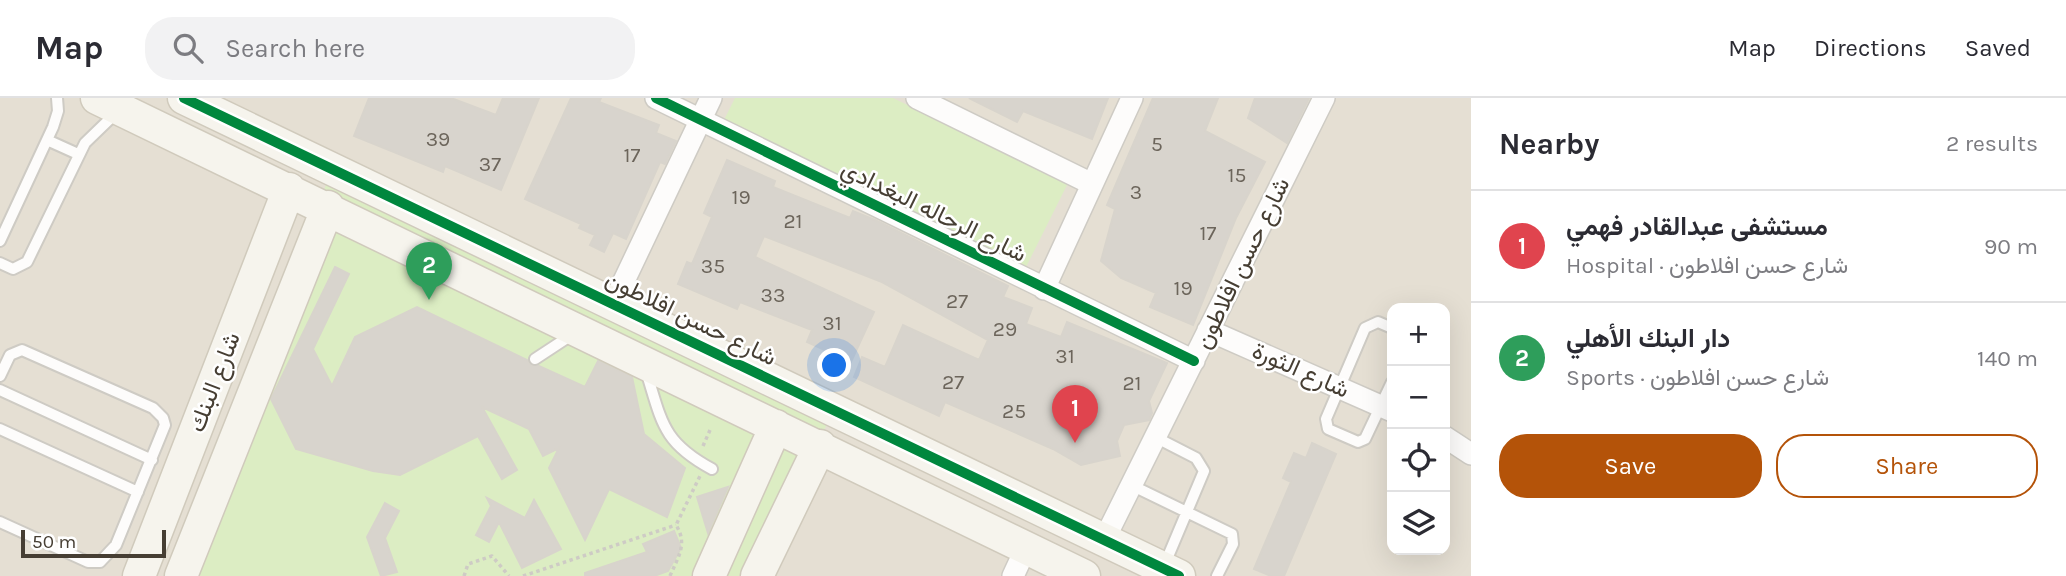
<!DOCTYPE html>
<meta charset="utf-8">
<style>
:root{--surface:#fff;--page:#f2f2f3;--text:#2b2b33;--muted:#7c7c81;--line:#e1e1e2;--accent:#b45309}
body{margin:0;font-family:Karla,Vazirmatn,sans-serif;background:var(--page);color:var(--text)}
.controls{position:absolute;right:21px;bottom:21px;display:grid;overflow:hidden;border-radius:14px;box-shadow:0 7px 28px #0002}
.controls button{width:63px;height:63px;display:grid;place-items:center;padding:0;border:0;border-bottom:2px solid var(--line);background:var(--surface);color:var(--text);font:35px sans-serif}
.scale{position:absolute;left:21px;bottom:18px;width:145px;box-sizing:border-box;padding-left:7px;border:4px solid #463e33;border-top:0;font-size:19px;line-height:24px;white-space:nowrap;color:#463e33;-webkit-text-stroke:5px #fff;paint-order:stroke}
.you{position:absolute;left:835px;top:268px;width:24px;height:24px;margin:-18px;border:5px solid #fff;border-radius:50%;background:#1a73e8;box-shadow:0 0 0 10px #1a73e833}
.badge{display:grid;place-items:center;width:46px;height:46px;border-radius:50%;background:var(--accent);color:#fff;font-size:23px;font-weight:700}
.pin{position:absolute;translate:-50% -58px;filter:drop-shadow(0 2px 4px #0008)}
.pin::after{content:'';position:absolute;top:37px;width:24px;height:21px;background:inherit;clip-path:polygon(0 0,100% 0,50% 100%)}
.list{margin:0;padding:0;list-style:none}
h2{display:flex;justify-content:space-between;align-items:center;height:91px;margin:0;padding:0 28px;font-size:30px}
h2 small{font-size:23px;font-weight:400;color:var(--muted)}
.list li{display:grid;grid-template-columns:46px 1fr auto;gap:21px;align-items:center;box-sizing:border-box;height:112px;padding:0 28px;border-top:2px solid var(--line)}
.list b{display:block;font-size:26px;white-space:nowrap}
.list p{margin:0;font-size:23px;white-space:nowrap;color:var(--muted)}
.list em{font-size:23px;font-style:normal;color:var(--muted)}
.actions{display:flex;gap:14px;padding:21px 28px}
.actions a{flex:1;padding:16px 0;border:2px solid var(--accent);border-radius:28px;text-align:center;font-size:24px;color:var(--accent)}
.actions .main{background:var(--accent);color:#fff}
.icon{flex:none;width:38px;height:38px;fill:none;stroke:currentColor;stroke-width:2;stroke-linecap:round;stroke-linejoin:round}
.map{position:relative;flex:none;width:1471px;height:478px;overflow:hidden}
header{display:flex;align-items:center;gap:42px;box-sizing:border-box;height:98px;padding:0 35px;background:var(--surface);border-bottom:2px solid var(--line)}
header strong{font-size:33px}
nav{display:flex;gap:38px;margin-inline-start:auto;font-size:24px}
.search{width:490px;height:63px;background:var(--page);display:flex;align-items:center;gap:18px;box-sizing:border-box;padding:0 24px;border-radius:28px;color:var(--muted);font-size:26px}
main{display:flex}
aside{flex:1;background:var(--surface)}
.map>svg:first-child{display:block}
</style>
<header>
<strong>Map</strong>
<div class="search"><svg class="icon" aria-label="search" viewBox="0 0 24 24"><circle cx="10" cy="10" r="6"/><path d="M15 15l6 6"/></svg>Search here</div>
<nav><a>Map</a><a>Directions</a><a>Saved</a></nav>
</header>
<main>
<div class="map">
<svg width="1471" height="478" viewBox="0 0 1471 478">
<rect width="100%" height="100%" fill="#f0ede6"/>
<path fill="#e5dfd3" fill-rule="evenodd" d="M0 0H1471V478H0ZM1392 210H1445V452H1392Z"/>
<path fill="#dcedc3" d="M735 0H893L1068 85 1026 169 724 22Z
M328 82 829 322 753 478H166Z"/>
<path fill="#d8d4cd" stroke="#d8d4cc" stroke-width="2" d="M369 0H451L496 17 503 0H539L501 92 445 68 443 74 354 38Z
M571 0H601L599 4 659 27 656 35 676 43 665 66 660 64 626 141 613 135 604 154 590 147 595 137 579 130 581 126 525 101Z
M969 0H1108L1092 41 1023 13 1017 24Z
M1153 0H1218L1205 33 1265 64 1236 120 1193 227 1150 209 1156 195 1121 180 1101 163 1115 111 1107 107Z
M1255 0H1309L1287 45 1248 20Z
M727 62 775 83 773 89 850 120 853 113 875 122 1008 188 1003 199 1032 210 1026 226 1061 239 1067 224 1167 265 1149 303 1152 315 1149 322 1124 327 1117 343 1120 358 1081 367 1053 351 945 304 939 318 854 279 862 259 885 269 903 227 979 262 988 242 882 184 764 138 755 159 874 214 851 264 807 244 812 232 740 204 737 211 678 186 687 164 692 166 712 119 704 115Z
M335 169 349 176 313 251 332 288 355 239 417 209 527 262 532 268H539L585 289 598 263 632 279 644 336 685 370 667 419 609 391 585 442 549 370 559 350 543 358 529 331 482 309 517 372 502 381 478 338 400 377 373 373 296 351 271 301Z
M1312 345 1336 356 1284 478H1271L1254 471 1291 384 1283 380 1294 355 1306 360Z
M728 389 708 435 697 399Z
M487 400 525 420 534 402 561 451 522 470 499 424 489 444 476 437 491 408Z
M385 405 399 413 385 440 397 474 381 478 367 439Z
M674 433 681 450 668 473 654 478H585V475L647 454 643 446Z"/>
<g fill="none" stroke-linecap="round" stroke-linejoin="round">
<g stroke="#cecbc4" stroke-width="14">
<path id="lane" d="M47 42 78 56
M0 143 53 29 58 13 57 0
M0 165 13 171 27 164 85 45 116 15
M1392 230 1378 224 1365 230 1326 321 1328 331 1358 344 1365 341 1392 284
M535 261 573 236
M646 273C662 324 662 344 712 371
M0 278 10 257 22 252 153 310 163 320 165 327 116 447 100 464H88L0 424
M0 292 152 362
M0 331 138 394
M1155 339 1196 360 1204 373 1164 468
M1131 387 1232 436 1233 446 1217 478"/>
</g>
<g stroke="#cecbc4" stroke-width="24">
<path id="street" d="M656 0 1194 263
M917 0 1092 86
M1044 191 1132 0
M613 206 711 0
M1208 232 1392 313
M1445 339 1471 356
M1104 442 1324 0
M1013 478 1026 450"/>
</g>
<g stroke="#d0cabc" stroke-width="35">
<path id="secondary" d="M97 0 1084 478
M184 0 1179 478
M139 478 289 91
M181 478 328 109
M709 478 776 328
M757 478 820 348"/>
</g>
<path stroke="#cecbc5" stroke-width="3.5" stroke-dasharray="3.5 3.5" stroke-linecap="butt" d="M703 348 710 332
M464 478 468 466 492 458 509 478
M523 478 676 427
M670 478C678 459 688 446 676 427L700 378"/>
<use href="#lane" stroke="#fdfcfb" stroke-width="10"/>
<use href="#street" stroke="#fdfcfb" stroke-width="21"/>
<use href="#secondary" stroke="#f6f4ed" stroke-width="32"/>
<g stroke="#fff" stroke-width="15">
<path id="cycleway" d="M184 0 1179 478
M656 0 1194 263"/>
</g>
<use href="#cycleway" stroke="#00873e" stroke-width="10"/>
</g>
<g text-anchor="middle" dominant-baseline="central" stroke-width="5" stroke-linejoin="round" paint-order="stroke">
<g font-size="21" fill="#6c655b">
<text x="438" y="41">39</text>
<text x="1157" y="46">5</text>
<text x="632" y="57">17</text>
<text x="490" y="66">37</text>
<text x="1237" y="77">15</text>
<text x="1136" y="94">3</text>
<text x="741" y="99">19</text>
<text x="793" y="123">21</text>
<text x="1208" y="135">17</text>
<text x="713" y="168">35</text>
<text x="1183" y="190">19</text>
<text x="773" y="197">33</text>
<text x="957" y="203">27</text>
<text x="832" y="225">31</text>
<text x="1005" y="231">29</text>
<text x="1065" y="258">31</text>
<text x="953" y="284">27</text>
<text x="1132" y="285">21</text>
<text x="1014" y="313">25</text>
</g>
<g font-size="24" fill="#463e33" stroke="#fff">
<text transform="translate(934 113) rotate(26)">شارع الرحاله البغدادي</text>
<text transform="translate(1242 165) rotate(-64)">شارع حسن افلاطون</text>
<text transform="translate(691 220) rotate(26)">شارع حسن افلاطون</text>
<text transform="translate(1301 272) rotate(24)">شارع الثورة</text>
<text transform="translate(214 284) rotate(-69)">شارع البنك</text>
</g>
</g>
</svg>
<div class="controls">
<button>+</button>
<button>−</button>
<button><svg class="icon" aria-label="locate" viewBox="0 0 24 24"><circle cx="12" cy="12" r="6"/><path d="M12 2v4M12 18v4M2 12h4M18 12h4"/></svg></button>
<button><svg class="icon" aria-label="layers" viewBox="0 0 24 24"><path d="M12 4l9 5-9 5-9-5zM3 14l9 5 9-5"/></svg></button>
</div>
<div class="scale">50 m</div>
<div class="you"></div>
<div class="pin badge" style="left:1075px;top:345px;background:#e0444e">1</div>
<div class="pin badge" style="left:429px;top:202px;background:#2e9e5b">2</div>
</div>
<aside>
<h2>Nearby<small>2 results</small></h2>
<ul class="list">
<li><span class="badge" style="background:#e0444e">1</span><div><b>مستشفى عبدالقادر فهمي</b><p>Hospital · شارع حسن افلاطون</p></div><em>90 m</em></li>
<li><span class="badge" style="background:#2e9e5b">2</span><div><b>دار البنك الأهلي</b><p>Sports · شارع حسن افلاطون</p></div><em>140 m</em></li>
</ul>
<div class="actions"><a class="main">Save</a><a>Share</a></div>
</aside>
</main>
